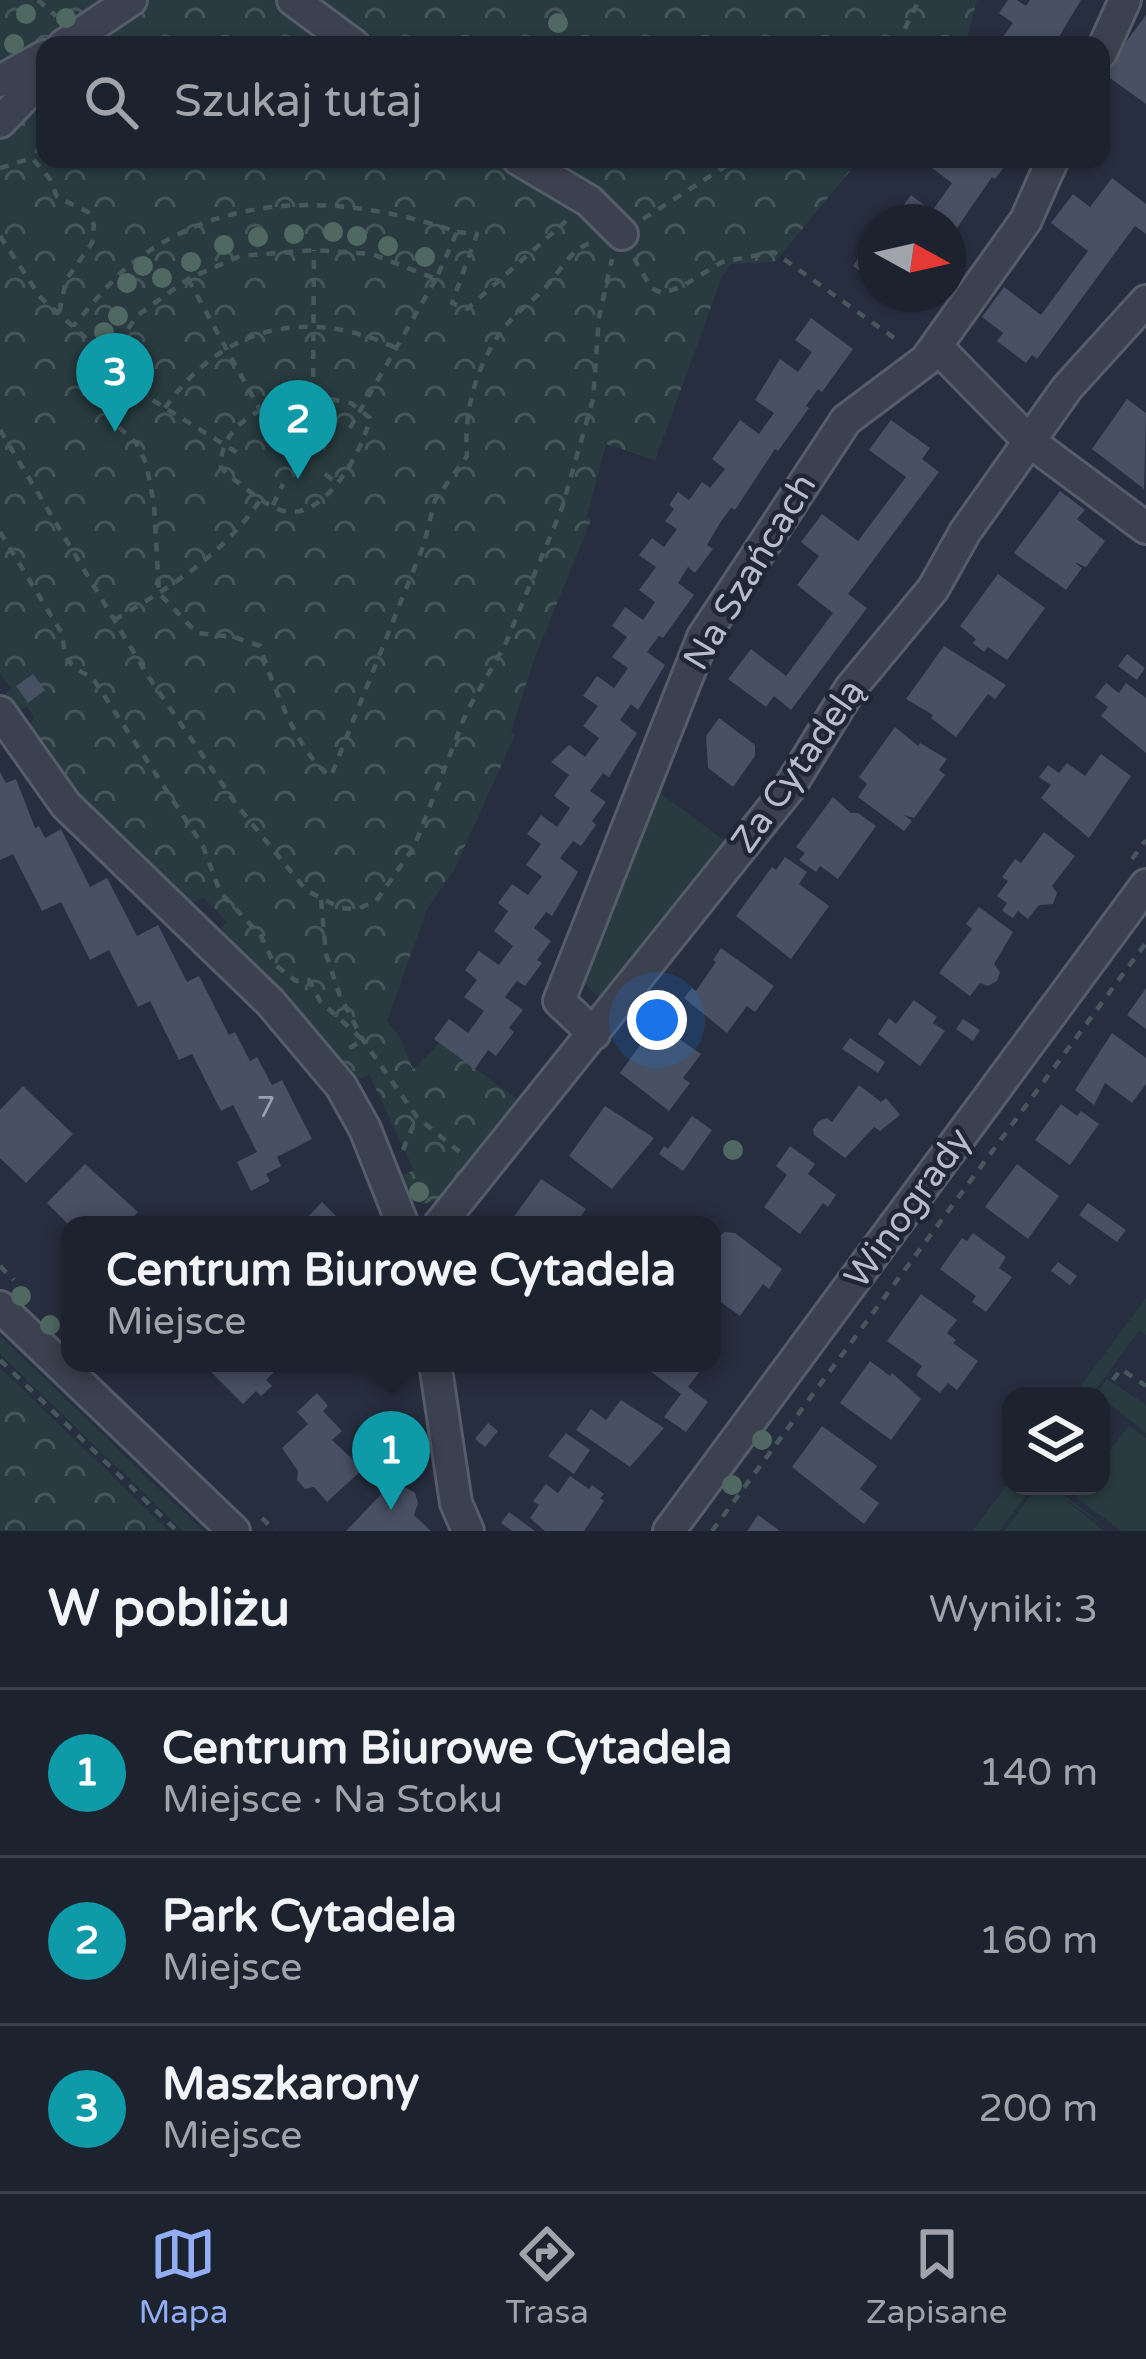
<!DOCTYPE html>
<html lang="pl">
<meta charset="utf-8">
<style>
:root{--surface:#1d222f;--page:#252a37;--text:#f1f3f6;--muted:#a0a4aa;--line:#3b3f4b;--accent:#92adf4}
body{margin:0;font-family:"Varela Round",sans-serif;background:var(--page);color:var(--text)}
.controls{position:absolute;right:36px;bottom:36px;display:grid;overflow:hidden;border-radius:24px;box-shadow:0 3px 9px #0004}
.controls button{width:108px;height:108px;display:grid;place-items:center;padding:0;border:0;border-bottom:3px solid var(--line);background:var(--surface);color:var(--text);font:60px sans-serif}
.compass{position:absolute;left:858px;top:204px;width:108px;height:108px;border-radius:50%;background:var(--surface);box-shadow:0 3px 9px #0004;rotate:98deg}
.you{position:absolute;left:657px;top:1020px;width:42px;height:42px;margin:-30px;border:9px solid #fff;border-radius:50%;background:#1a73e8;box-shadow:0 0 0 18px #1a73e833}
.badge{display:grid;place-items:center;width:78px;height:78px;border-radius:50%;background:var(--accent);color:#fff;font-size:39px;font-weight:700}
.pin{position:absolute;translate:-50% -99px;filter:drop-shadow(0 3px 6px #0008)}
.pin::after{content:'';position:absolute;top:63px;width:42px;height:36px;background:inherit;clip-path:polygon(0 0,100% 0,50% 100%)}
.popup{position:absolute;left:61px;top:1216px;width:660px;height:156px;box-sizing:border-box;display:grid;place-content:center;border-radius:24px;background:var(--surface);filter:drop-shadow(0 3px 9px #0005);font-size:39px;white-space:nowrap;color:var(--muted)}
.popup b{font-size:45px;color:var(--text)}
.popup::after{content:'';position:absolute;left:50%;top:100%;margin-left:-24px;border:24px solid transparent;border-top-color:var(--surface)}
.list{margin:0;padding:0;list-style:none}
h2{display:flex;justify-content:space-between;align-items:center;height:156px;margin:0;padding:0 48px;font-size:51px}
h2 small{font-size:39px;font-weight:400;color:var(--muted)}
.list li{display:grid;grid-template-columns:78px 1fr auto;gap:36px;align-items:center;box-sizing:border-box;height:168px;padding:0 48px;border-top:3px solid var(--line)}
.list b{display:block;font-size:45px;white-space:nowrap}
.list p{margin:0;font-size:39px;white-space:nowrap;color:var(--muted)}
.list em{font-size:39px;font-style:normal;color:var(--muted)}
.icon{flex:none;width:66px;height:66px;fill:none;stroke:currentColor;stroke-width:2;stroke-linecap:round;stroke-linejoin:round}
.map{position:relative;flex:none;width:1146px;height:1531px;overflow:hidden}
.search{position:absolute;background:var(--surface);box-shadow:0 3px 9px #0004;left:36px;right:36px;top:36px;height:132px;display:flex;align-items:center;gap:30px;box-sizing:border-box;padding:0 42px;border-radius:24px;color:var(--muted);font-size:45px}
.sheet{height:660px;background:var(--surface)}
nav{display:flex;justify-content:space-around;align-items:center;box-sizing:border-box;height:168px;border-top:3px solid var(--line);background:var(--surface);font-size:33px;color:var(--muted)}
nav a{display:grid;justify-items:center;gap:6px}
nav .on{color:var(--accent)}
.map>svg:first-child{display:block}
</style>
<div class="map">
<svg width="1146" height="1531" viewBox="0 0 1146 1531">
<defs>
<pattern id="forest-crowns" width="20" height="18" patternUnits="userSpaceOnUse" patternTransform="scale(3)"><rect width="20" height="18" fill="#293b40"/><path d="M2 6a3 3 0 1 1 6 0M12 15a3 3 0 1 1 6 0" fill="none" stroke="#46555a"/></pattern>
</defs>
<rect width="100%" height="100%" fill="#272e3f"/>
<path fill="#293b40" d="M655 789 729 844 609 998 600 999 580 979Z
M1146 1298V1335L1139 1331 1091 1396H1073Z
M0 1336 203 1531H183L0 1354Z
M1107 1379 1146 1405V1433L1096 1393Z
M1129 1425 1146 1438V1531H1121L1076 1497 1084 1486H1101V1463Z
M1011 1480V1486H1033L999 1531H972Z
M1038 1486H1052L1111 1531 1062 1497 1104 1531H1004Z"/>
<path fill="url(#forest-crowns)" d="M0 0H977L965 45H45V159H860L775 262 731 264 723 274 655 460 606 444 587 516 591 520 535 657 511 731 515 735 454 870 427 909 387 1021 399 1036 413 1069 440 1043 525 1105 440 1200 423 1204 409 1200 394 1179 414 1170 369 1074 350 1084 214 935 227 922 203 897 187 907 90 818 28 730 34 717 27 707 17 711 0 698 12 689 0 674Z
M0 1368 169 1531H0Z"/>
<path fill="#485063" d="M1008 0H1017L1026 6 1030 0H1081L1054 45H1005L1000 41 1013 23 999 13Z
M1146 15V104L1103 73Z
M938 159H1010L995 179 992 177 948 241V222H891L911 195 932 211 952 183 932 168Z
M1112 178 1146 204V234L1135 226 1037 359 1032 355 1026 363 997 341 1003 333 982 317 1004 287 1041 315 1088 251 1051 223 1073 194 1090 207Z
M868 244 876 250V283L853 266Z
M811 318 853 349 822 392 818 389 806 406 809 408 778 451 775 449 735 510 731 508 720 523 707 545 713 549 695 573 688 567 678 583 694 595 663 638 659 636 647 652 665 665 638 710 631 704 620 720 637 733 609 777 603 773 590 791 606 802 592 821 596 825 581 846 573 841 560 858 578 872 552 916 546 912 534 928 551 941 537 960 542 963 525 986 517 981 505 997 523 1010 509 1028 514 1032 496 1056 488 1050 475 1069 434 1039 449 1019 468 1033 484 1011 464 997 477 980 465 970 479 951 499 965 513 946 494 931 508 911 498 903 512 884 528 895 542 876 526 865 541 844 527 834 541 815 557 827 570 808 554 796 569 775 551 762 569 745 585 757 599 738 583 726 598 706 583 696 597 676 614 688 628 668 612 657 627 637 612 626 625 607 643 620 655 602 639 590 656 567 639 555 652 538 664 547 677 529 665 521 674 509 669 505 678 492 689 500 702 482 710 488 725 469 712 459 740 420 759 434 774 413 755 400 780 359 798 372 812 352 795 340Z
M1127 399 1146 413 1144 489 1092 449Z
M891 420 930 448 922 459 939 472 848 594 867 608 791 710 774 696 766 707 728 679 751 649 786 676 833 613 797 585 819 556 801 542 822 514 858 541 906 477 869 450Z
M1060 491 1085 510 1077 519 1105 541 1086 567 1074 562 1082 568 1066 590 1014 553Z
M998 574 1045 608 1007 660 988 647 984 652 973 643 976 639 960 626Z
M944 646 1006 685 995 699 988 694 956 737 931 718 933 715 906 699Z
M1127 654 1145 668 1137 680 1118 666Z
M33 674 45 690 28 703 16 686Z
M1106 683 1119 693 1126 683 1146 698V753L1101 716 1108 707 1095 697Z
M719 718 755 745V756L733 787 708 768 706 736Z
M895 727 918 746 920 743 947 759 939 770 945 775 914 818 904 815 912 821 904 831 858 797 867 784 859 777Z
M1101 754 1131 776 1089 838 1041 798 1051 785 1039 777 1048 765 1059 773 1067 763 1085 776Z
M0 772 6 783 16 779 35 828 39 826 45 838 61 829 90 887 107 878 137 936 158 925 187 982 199 976 229 1035 235 1032 250 1061 257 1057 272 1085 282 1080 312 1139 277 1157 281 1166 266 1174 270 1181 251 1191 237 1162 257 1152 233 1105 221 1111 192 1054 179 1060 150 1001 138 1007 109 950 90 960 61 902 42 911 13 854 0 860Z
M833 797 851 813H858L876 826 838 879 820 866 816 872 799 860 805 853 796 847Z
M1044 832 1075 856 1052 886 1057 893 1053 904 1039 905 1028 919 1018 911 1013 918 1002 911 1007 903 997 896 1008 881 1002 877 1015 859 1021 863Z
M785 857 807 872 799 884 829 906 791 959 736 916 772 867 776 870Z
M979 907 1013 932 994 964 1000 972 997 981 988 986 980 983 970 996 939 973 972 929 966 924Z
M721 948 774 986 755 1012 747 1006 727 1033 684 998 692 988 696 991 716 962 713 960Z
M1146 988V1029L1127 1015Z
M914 1000 937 1017 933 1023 945 1031 920 1066 878 1034 889 1018 896 1024Z
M963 1019 980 1030 973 1041 956 1029Z
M656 1023 701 1054 683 1078 690 1083 669 1111 620 1073Z
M1112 1033 1146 1058V1084L1132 1103 1105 1083 1094 1105 1075 1090Z
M850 1038 885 1062 878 1073 842 1049Z
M859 1085 881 1102 886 1098 900 1115 880 1131 874 1127 845 1158 814 1135 813 1129 819 1121 827 1118 832 1122Z
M23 1086 73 1134 26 1183 0 1158V1110Z
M1061 1104 1077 1116 1081 1111 1099 1124 1070 1165 1035 1140Z
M605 1106 654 1138 612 1189 569 1156Z
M692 1116 712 1130 683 1171 659 1154 664 1146 668 1149Z
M790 1146 815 1164 808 1174 836 1195 828 1207 823 1203 800 1234 764 1207 787 1175 776 1166Z
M85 1164 138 1212 126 1225H69L47 1203Z
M1017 1164 1059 1196 1028 1239 985 1207Z
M541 1179 586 1209 575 1225H508Z
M322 1202 345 1225H300Z
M1088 1203 1126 1230 1117 1242 1079 1215Z
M724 1232 735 1233 782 1269 769 1289 763 1284 740 1316 712 1296V1259L715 1261 719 1255 715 1243Z
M973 1233 1006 1257 999 1268 1012 1277 986 1312 972 1302 976 1296 940 1269 962 1238 967 1241Z
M1058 1262 1077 1276 1070 1285 1051 1271Z
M921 1294 957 1320 947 1333 956 1340 953 1343 978 1361 957 1390 948 1383 940 1393 916 1375 922 1366 887 1341Z
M870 1361 890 1376 892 1373 921 1399 891 1440 840 1403Z
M202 1363H283L266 1380 272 1386 261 1396 256 1391 243 1404Z
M639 1363H706L688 1387 708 1402 686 1432 664 1417 681 1394Z
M317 1393 328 1406 323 1411 342 1431 332 1440 363 1469 327 1502 314 1487 305 1489 297 1480 298 1471 282 1448 308 1424 297 1412Z
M621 1400 664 1428 630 1467 576 1430 591 1409 606 1420Z
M488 1423 498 1431 485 1447 475 1439Z
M822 1426 877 1466 860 1489 879 1503 864 1524 792 1467Z
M566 1433 590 1450 574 1474 548 1456Z
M570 1476 589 1489 592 1485 604 1494 600 1498 604 1501 584 1531H545L530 1518 539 1505 533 1501 546 1484 558 1493Z
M403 1486 415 1493 418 1503 414 1515 431 1531H346L386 1489Z
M509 1512 535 1531H512L501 1523Z
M758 1515 780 1531H747Z"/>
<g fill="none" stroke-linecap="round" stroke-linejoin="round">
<g stroke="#555c6a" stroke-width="36">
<path id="minor" d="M293 0 354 45
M64 45 131 0
M1101 53 1125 0
M0 81 45 56
M0 122 45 75
M518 159 589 201 622 234
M936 346 1029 441 1146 528
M0 712 66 805 270 1002 341 1086 365 1129 403 1225
M594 1034 559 1001 703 637 846 420 926 360 1026 220 1053 159
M439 1225 789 788 850 689 933 589 965 532 1067 388 1146 301
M0 1307 234 1531
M435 1363 456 1503 468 1531
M669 1531 1146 885"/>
</g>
<path stroke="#47585d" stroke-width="4.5" stroke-dasharray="9 9" stroke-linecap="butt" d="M38 0 56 16
M897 45 919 0
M0 168 32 158 50 179 57 197 88 212 94 225 92 243 66 280 59 314
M643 219 737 159
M457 232 477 234 452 303 467 309 566 221
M0 236 41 298 107 357 138 315 188 279 240 256 314 250 372 254 436 279 457 232C347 194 225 189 130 265 109 282 91 306 73 326
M634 258 651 288 662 293 681 287 722 262 774 252 901 343
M188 279 260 410
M106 358 101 368 244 457
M101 368 90 387 109 418 136 443 146 463 154 504 159 593 197 633 234 637 260 646C271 681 300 758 331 776L424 544 435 500 467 456C463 409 478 358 509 322 521 308 538 297 550 282 562 268 572 249 590 243
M313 395 314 250
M313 396 351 403 370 418C363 450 325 521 284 511 264 506 244 486 227 474L221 467C219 421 274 399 313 396Z
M165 408C222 326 307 306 396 348
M350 428 436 279
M0 430 148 676 236 804 306 890 340 908 357 909 376 901 414 847 467 711 505 645 562 508 593 399 599 317 612 259
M325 474 338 484
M273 505 283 484
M0 532 63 635C63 659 70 668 92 677L203 846 220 892 261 936 274 964 296 981 309 980 320 1001 363 1040 348 1049
M114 620C171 587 224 554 261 499
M1132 859 1146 840
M321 900 326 954 340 996 363 1040 417 1117 462 1154
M403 1150 417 1117
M0 1266 14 1280
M0 1360 177 1531
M1113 1380 1121 1369 1146 1386
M262 1518 275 1531
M712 1531 1146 943"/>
<use href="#minor" stroke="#3b414f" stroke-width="30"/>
</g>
<g fill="#4f6962">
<circle cx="26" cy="14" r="10"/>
<circle cx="66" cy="18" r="10"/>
<circle cx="558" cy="23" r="10"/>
<circle cx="14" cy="44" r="10"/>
<circle cx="333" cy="232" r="10"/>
<circle cx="294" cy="234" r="10"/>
<circle cx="357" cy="236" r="10"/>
<circle cx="258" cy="237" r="10"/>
<circle cx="224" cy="245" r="10"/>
<circle cx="388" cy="246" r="10"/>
<circle cx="425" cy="257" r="10"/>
<circle cx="191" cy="262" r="10"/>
<circle cx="143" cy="266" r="10"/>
<circle cx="162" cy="278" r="10"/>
<circle cx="127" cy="283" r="10"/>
<circle cx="118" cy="316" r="10"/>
<circle cx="104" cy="332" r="10"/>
<circle cx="733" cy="1150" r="10"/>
<circle cx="419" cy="1192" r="10"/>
<circle cx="21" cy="1296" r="10"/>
<circle cx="50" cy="1325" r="10"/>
<circle cx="762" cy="1440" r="10"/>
<circle cx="732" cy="1485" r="10"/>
</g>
<g text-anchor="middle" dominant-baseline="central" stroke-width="9" stroke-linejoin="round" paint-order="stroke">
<g font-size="30" fill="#9ba1b0">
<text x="266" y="1107">7</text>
</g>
<g font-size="36" fill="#b7bcca" stroke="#1f2635">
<text transform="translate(750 572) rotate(-59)">Na Szańcach</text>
<text transform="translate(798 766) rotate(-55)">Za Cytadelą</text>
<text transform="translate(908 1208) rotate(-54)">Winogrady</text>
</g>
</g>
</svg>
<div class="controls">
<button><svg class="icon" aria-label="layers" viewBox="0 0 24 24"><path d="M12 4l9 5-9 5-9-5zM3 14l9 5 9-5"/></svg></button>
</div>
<svg class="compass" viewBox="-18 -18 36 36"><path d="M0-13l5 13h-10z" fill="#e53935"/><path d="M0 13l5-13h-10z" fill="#a0a4aa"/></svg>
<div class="you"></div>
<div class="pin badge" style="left:391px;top:1510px;background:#0f9aa8">1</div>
<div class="popup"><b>Centrum Biurowe Cytadela</b>Miejsce</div>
<div class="pin badge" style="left:298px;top:479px;background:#0f9aa8">2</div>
<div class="pin badge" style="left:115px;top:432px;background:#0f9aa8">3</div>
<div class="search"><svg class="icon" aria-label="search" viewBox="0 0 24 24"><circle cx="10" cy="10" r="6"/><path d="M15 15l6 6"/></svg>Szukaj tutaj</div>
</div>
<section class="sheet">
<h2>W pobliżu<small>Wyniki: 3</small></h2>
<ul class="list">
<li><span class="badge" style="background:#0f9aa8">1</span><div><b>Centrum Biurowe Cytadela</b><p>Miejsce · Na Stoku</p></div><em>140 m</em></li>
<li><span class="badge" style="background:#0f9aa8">2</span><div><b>Park Cytadela</b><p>Miejsce</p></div><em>160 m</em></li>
<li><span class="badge" style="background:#0f9aa8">3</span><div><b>Maszkarony</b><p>Miejsce</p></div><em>200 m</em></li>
</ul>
</section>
<nav>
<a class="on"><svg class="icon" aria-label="map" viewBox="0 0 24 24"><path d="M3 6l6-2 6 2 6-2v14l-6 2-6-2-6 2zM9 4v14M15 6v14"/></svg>Mapa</a>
<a><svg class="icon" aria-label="directions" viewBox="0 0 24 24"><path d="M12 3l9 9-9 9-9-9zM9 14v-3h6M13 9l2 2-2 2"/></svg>Trasa</a>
<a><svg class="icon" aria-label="saved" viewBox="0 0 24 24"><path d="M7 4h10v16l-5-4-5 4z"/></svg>Zapisane</a>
</nav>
